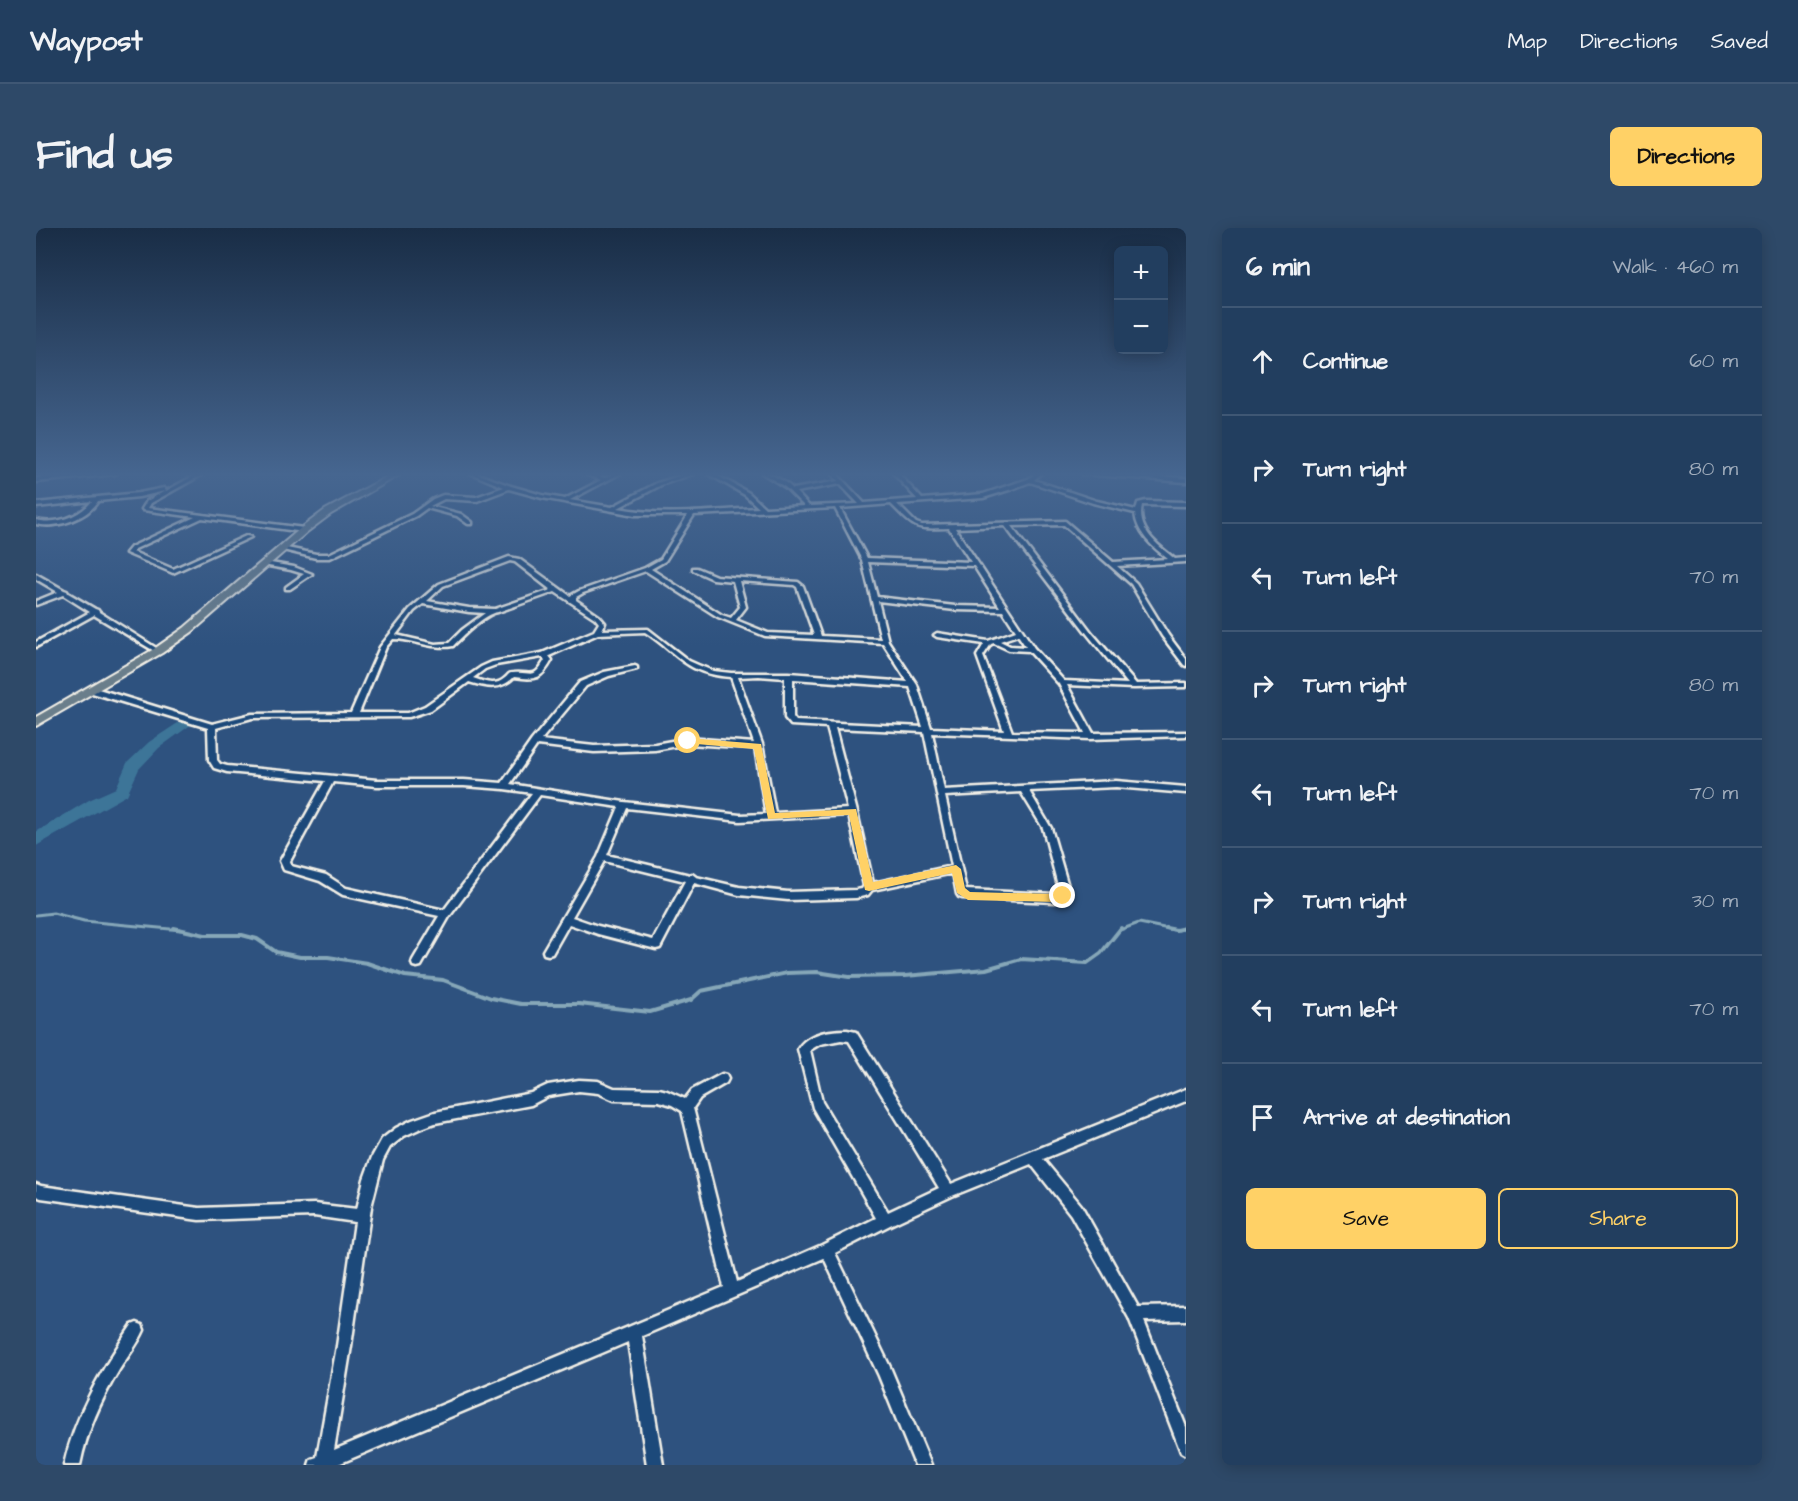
<!DOCTYPE html>
<meta charset="utf-8">
<style>
:root{--surface:#223e5f;--page:#2e4968;--text:#f1f3f6;--muted:#a2aebd;--line:#3f5774;--accent:#ffd166}
body{margin:0;font-family:"Architects Daughter",sans-serif;background:var(--page);color:var(--text)}
.controls{position:absolute;right:18px;top:18px;display:grid;overflow:hidden;border-radius:9px;box-shadow:0 3px 15px #0003}
.controls button{width:54px;height:54px;display:grid;place-items:center;padding:0;border:0;border-bottom:2px solid var(--line);background:var(--surface);color:var(--text);font:30px sans-serif}
.stop{position:absolute;width:18px;height:18px;margin:-14px;border:4px solid #ffd166;border-radius:50%;background:#fff}
.stop.end{background:#ffd166;border-color:#fff;box-shadow:0 2px 6px #0008}
.list{margin:0;padding:0;list-style:none}
h2{display:flex;justify-content:space-between;align-items:center;height:78px;margin:0;padding:0 24px;font-size:26px}
h2 small{font-size:20px;font-weight:400;color:var(--muted)}
.list li{display:grid;grid-template-columns:39px 1fr auto;gap:18px;align-items:center;box-sizing:border-box;height:108px;padding:0 24px;border-top:2px solid var(--line)}
.list b{display:block;font-size:22px;white-space:nowrap}
.list em{font-size:20px;font-style:normal;color:var(--muted)}
.actions{display:flex;gap:12px;padding:18px 24px}
.actions a{flex:1;padding:14px 0;border:2px solid var(--accent);border-radius:9px;text-align:center;font-size:21px;color:var(--accent)}
.actions .main{background:var(--accent);color:#111}
.icon{flex:none;width:33px;height:33px;fill:none;stroke:currentColor;stroke-width:2;stroke-linecap:round;stroke-linejoin:round}
.map{position:relative;flex:none;width:1150px;height:1237px;overflow:hidden;border-radius:9px}
header{display:flex;align-items:center;gap:36px;box-sizing:border-box;height:84px;padding:0 30px;background:var(--surface);border-bottom:2px solid var(--line)}
header strong{font-size:28px}
nav{display:flex;gap:33px;margin-inline-start:auto;font-size:21px}
.intro{display:flex;align-items:center;justify-content:space-between;box-sizing:border-box;height:144px;padding:0 36px}
h1{margin:0;font-size:42px}
.button{padding:15px 27px;border-radius:9px;background:var(--accent);color:#111;font-size:21px;font-weight:700}
main{display:flex;gap:36px;padding:0 36px}
aside{flex:1;background:var(--surface);border-radius:9px;box-shadow:0 3px 15px #0003}
.map>svg:first-child{display:block}
</style>
<header>
<strong>Waypost</strong>
<nav><a>Map</a><a>Directions</a><a>Saved</a></nav>
</header>
<div class="intro"><h1>Find us</h1><a class="button">Directions</a></div>
<main>
<div class="map">
<svg width="1150" height="1237" viewBox="0 0 1150 1237">
<rect width="100%" height="100%" fill="#2e527f"/>
<filter id="ink" filterUnits="userSpaceOnUse"><feTurbulence type="fractalNoise" baseFrequency=".0167" numOctaves="2"/><feDisplacementMap in="SourceGraphic" scale="12" xChannelSelector="R" yChannelSelector="G"/><feConvolveMatrix kernelMatrix="1 2 1 2 8 2 1 2 1" color-interpolation-filters="sRGB"/></filter>
<g filter="url(#ink)">
<g fill="none" stroke-linecap="round" stroke-linejoin="round">
<path stroke="#86a7b8" stroke-width="3" d="M0 687 17 685 48 693 145 702
M1084 702 1103 695 1138 702
M1142 702 1150 700"/>
<path stroke="#86a7b8" stroke-width="4" d="M138 700 169 707H206L221 711 240 724 264 729H292L331 735 369 748 407 752 455 770 485 776H543L614 784 655 772 665 763 751 745 781 744 813 749 869 748 950 741 985 731 1051 735 1065 725 1085 700
M1130 700 1140 702 1149 700"/>
<path fill="#3d7598" fill-rule="evenodd" d="M151 489 156 490 158 493 156 496 123 520 103 541 91 567 0 618V604L53 572 80 560 91 535 113 514Z"/>
<g stroke="#f4f1e8" stroke-width="5">
<path id="street" d="M63 245H81L79 246 0 254V250Z
M163 245H169L115 275 112 280 268 300 271 302 268 304 166 290 99 321 97 324 137 341 210 308 215 309 137 345 90 325 95 319 159 289 107 282 106 281 111 273 129 263 103 269 62 273C51 291 20 301 0 296V292C19 297 44 289 56 273L0 279V275L103 265 128 260 130 263Z
M434 245H440L475 258 506 267 529 271 565 252 546 245H553L569 250 579 245H585L534 272 576 279 621 255 653 245H660L625 257 582 280C628 289 677 282 723 280L709 267 671 245H677L713 265 729 280 768 278 749 259 726 245C736 245 750 254 757 261L802 253 795 245H800L828 275 881 271 857 245H862L886 271 947 266 992 251 1000 245H1005L998 252 1061 273 1100 282 1102 275 1110 273 1150 274V278L1106 277C1100 302 1122 317 1139 331L1150 330V334L1081 338 1100 355 1132 407 1150 431V438L1148 437 1126 408 1095 356 1028 297 975 298 1056 405 1100 456 1150 455V459L1098 460 1031 457 1057 505 1150 504V508L1054 511 896 505 908 562 1080 553 1150 559V565L1080 559 993 563 1015 600 1034 665 1030 671 1019 674 926 670 923 669 921 666 917 645 836 662 832 667 820 670 752 672 703 667 658 655 624 720 620 721 562 706 533 696 516 726 512 727 508 726 507 723 562 629 583 579 504 567 413 689 385 738 381 739 377 738 376 735 377 732 403 688 307 667 284 653 248 642 244 633 289 553 191 544 178 540 173 532 172 500 53 464 52 462 53 460H59L176 496 216 486 315 485 344 419 374 381 403 356 473 329 483 331 534 368 543 363 609 340 625 331 652 287H599L506 270 473 261 441 273 408 271 394 278 425 286 436 294V296H432L421 288 391 280 380 288 294 330H280L243 321 246 319 280 326H293L376 286 397 271 407 267 440 269 468 259ZM994 254 1057 275 1099 285C1101 306 1117 319 1132 331L1077 334 1029 293 886 297 880 295 861 276 947 270 976 261ZM804 256 823 276 773 278 760 264ZM855 276C881 302 878 301 913 300L935 334 831 330 804 280ZM799 280 826 332 845 411 785 408 767 358 762 354 680 348 661 340H657V342L677 351 697 353 704 379 695 390 686 387 615 341 629 333 658 287ZM969 298 1052 407 1092 456 1028 453 998 420 919 300ZM474 333 479 334 515 362 459 381 433 380 391 373 407 358ZM832 334 938 338 964 379 919 378 841 369ZM610 343 682 389 729 408 847 415 872 454 753 445H695L677 443 662 437 653 433 612 401 566 402 569 395 563 388 540 372V369L547 365ZM703 353 758 357 761 359 778 407 732 405 700 392 710 379ZM519 364 559 390 563 395 558 403 506 425 456 434 445 439 389 478 372 485H323L350 419 357 411C378 411 396 422 417 418 427 408 448 386 462 384ZM842 373 919 382 967 383 980 403 952 413 901 405 898 407 901 409 948 416 941 428 968 503 895 500 881 457 852 413ZM387 376 433 384 449 385 426 402 413 415 399 416 360 407 378 383ZM609 404C643 426 649 446 695 449L718 515 652 510 619 516 558 518 505 512 550 458 573 448 601 441V439L599 438 568 444 544 454 496 512 466 555 428 552H341L191 538 184 536 181 532 180 500 216 490 373 489 395 482 433 454C450 459 464 463 478 449 500 452 505 452 516 432L513 428 562 406ZM982 407 990 419 974 418 964 413ZM958 415 973 422 993 423 1023 456 1049 505 976 504 947 428 955 416ZM506 429 509 432C497 453 496 443 477 445 472 445 473 447 469 450 459 459 449 454 437 450L449 441 460 437ZM723 448 749 450V490L755 497 791 499 812 581 739 585 726 516 702 449ZM757 451 874 459 887 499 760 493 757 489ZM799 500 888 504 916 638 837 655 821 584ZM652 516 719 520 730 586 704 587 588 574 474 556 501 517 558 524 619 522ZM297 554 341 558H428L468 561 496 565 408 682 310 660 290 647 255 638 254 633ZM985 564 1007 600 1024 665 1019 666 930 662 909 568ZM591 580 704 593 813 587 828 658 826 661 820 662 752 664 703 659 660 649 656 646 654 647 571 627ZM568 633 649 653 617 712 562 698 536 689Z
M1045 245H1068L1150 250V254L1047 246Z
M229 334 258 339 276 346 254 361H250V359L268 346 255 342 227 337 226 336Z
M0 346 28 362 31 363 32 365 59 381 62 382 63 384 125 423 124 424H120L58 387 0 419V414L54 384 27 367 0 377V373L22 364 0 351Z
M811 802 820 804 915 956 1150 861V873L1007 931 1045 977 1102 1079 1150 1078V1092L1108 1093 1150 1199V1227L1145 1224 1093 1090 1035 987 995 936 916 968 854 997 799 1025 854 1139 895 1237H879L843 1148 788 1030 606 1108 627 1237H611L592 1114 300 1237H273L275 1231 281 1229 301 1118 319 994 278 988 163 992 5 970 0 968V956L5 958 163 980 278 976 321 981 328 951 336 929 346 911 360 900 376 892 399 884 495 865 512 857 543 852 562 853 578 860 623 861 631 863 649 871 656 862 686 846 690 847 692 851 690 855 664 870 657 880 701 1054 786 1017 840 990 777 880 762 821C771 805 795 802 811 802ZM805 812 813 813 903 960 852 984 786 874 774 822 784 816ZM543 863 562 865 578 872 623 873 636 877 646 883 688 1059 298 1222 315 1118 335 979 347 932 354 919 368 908 383 901 399 895 495 877 512 868Z
M101 1095 106 1097 108 1102C102 1116 91 1129 83 1142 65 1172 51 1202 44 1237H28C40 1184 66 1141 96 1097Z"/>
</g>
<g stroke="#f4f1e8" stroke-width="4">
<path id="primary" d="M358 245H367L295 286 271 304 156 404 126 425 0 498V489L118 421 148 400 265 300 289 282Z"/>
</g>
<use href="#street" fill="#1f4a7a" fill-rule="evenodd"/>
<use href="#primary" fill="#6b7e8b" fill-rule="evenodd"/>
</g>
</g>
<linearGradient id="sky" x2="0" y2="1"><stop stop-color="#192d46"/><stop offset="0.59" stop-color="#466690"/><stop offset="1" stop-color="#466690" stop-opacity="0"/></linearGradient>
<rect width="1150" height="418" fill="url(#sky)"/>
<path fill="#ffd166" d="M652 510 725 516 739 585 820 581 837 654 920 637 925 641 929 660 934 664 1019 666 1027 664 1033 668 1031 671 1019 674 932 672 921 665 916 645 833 663 829 662 813 587 732 591 718 521 649 515V511Z"/>
</svg>
<div class="controls">
<button>+</button>
<button>−</button>
</div>
<div class="stop" style="left:652px;top:513px"></div>
<div class="stop end" style="left:1027px;top:668px"></div>
</div>
<aside>
<h2>6 min<small>Walk · 460 m</small></h2>
<ul class="list">
<li><svg class="icon" aria-label="ahead" viewBox="0 0 24 24"><path d="M12 20V5M6 11l6-6 6 6"/></svg><div><b>Continue</b></div><em>60 m</em></li>
<li><svg class="icon" aria-label="right" viewBox="0 0 24 24"><path d="M7 20v-9h11M14 6l5 5-5 5"/></svg><div><b>Turn right</b></div><em>80 m</em></li>
<li><svg class="icon" aria-label="left" viewBox="0 0 24 24"><path d="M17 20v-9H6M10 6l-5 5 5 5"/></svg><div><b>Turn left</b></div><em>70 m</em></li>
<li><svg class="icon" aria-label="right" viewBox="0 0 24 24"><path d="M7 20v-9h11M14 6l5 5-5 5"/></svg><div><b>Turn right</b></div><em>80 m</em></li>
<li><svg class="icon" aria-label="left" viewBox="0 0 24 24"><path d="M17 20v-9H6M10 6l-5 5 5 5"/></svg><div><b>Turn left</b></div><em>70 m</em></li>
<li><svg class="icon" aria-label="right" viewBox="0 0 24 24"><path d="M7 20v-9h11M14 6l5 5-5 5"/></svg><div><b>Turn right</b></div><em>30 m</em></li>
<li><svg class="icon" aria-label="left" viewBox="0 0 24 24"><path d="M17 20v-9H6M10 6l-5 5 5 5"/></svg><div><b>Turn left</b></div><em>70 m</em></li>
<li><svg class="icon" aria-label="arrive" viewBox="0 0 24 24"><path d="M6 21V4h12l-3 4 3 4H6"/></svg><div><b>Arrive at destination</b></div></li>
</ul>
<div class="actions"><a class="main">Save</a><a>Share</a></div>
</aside>
</main>
